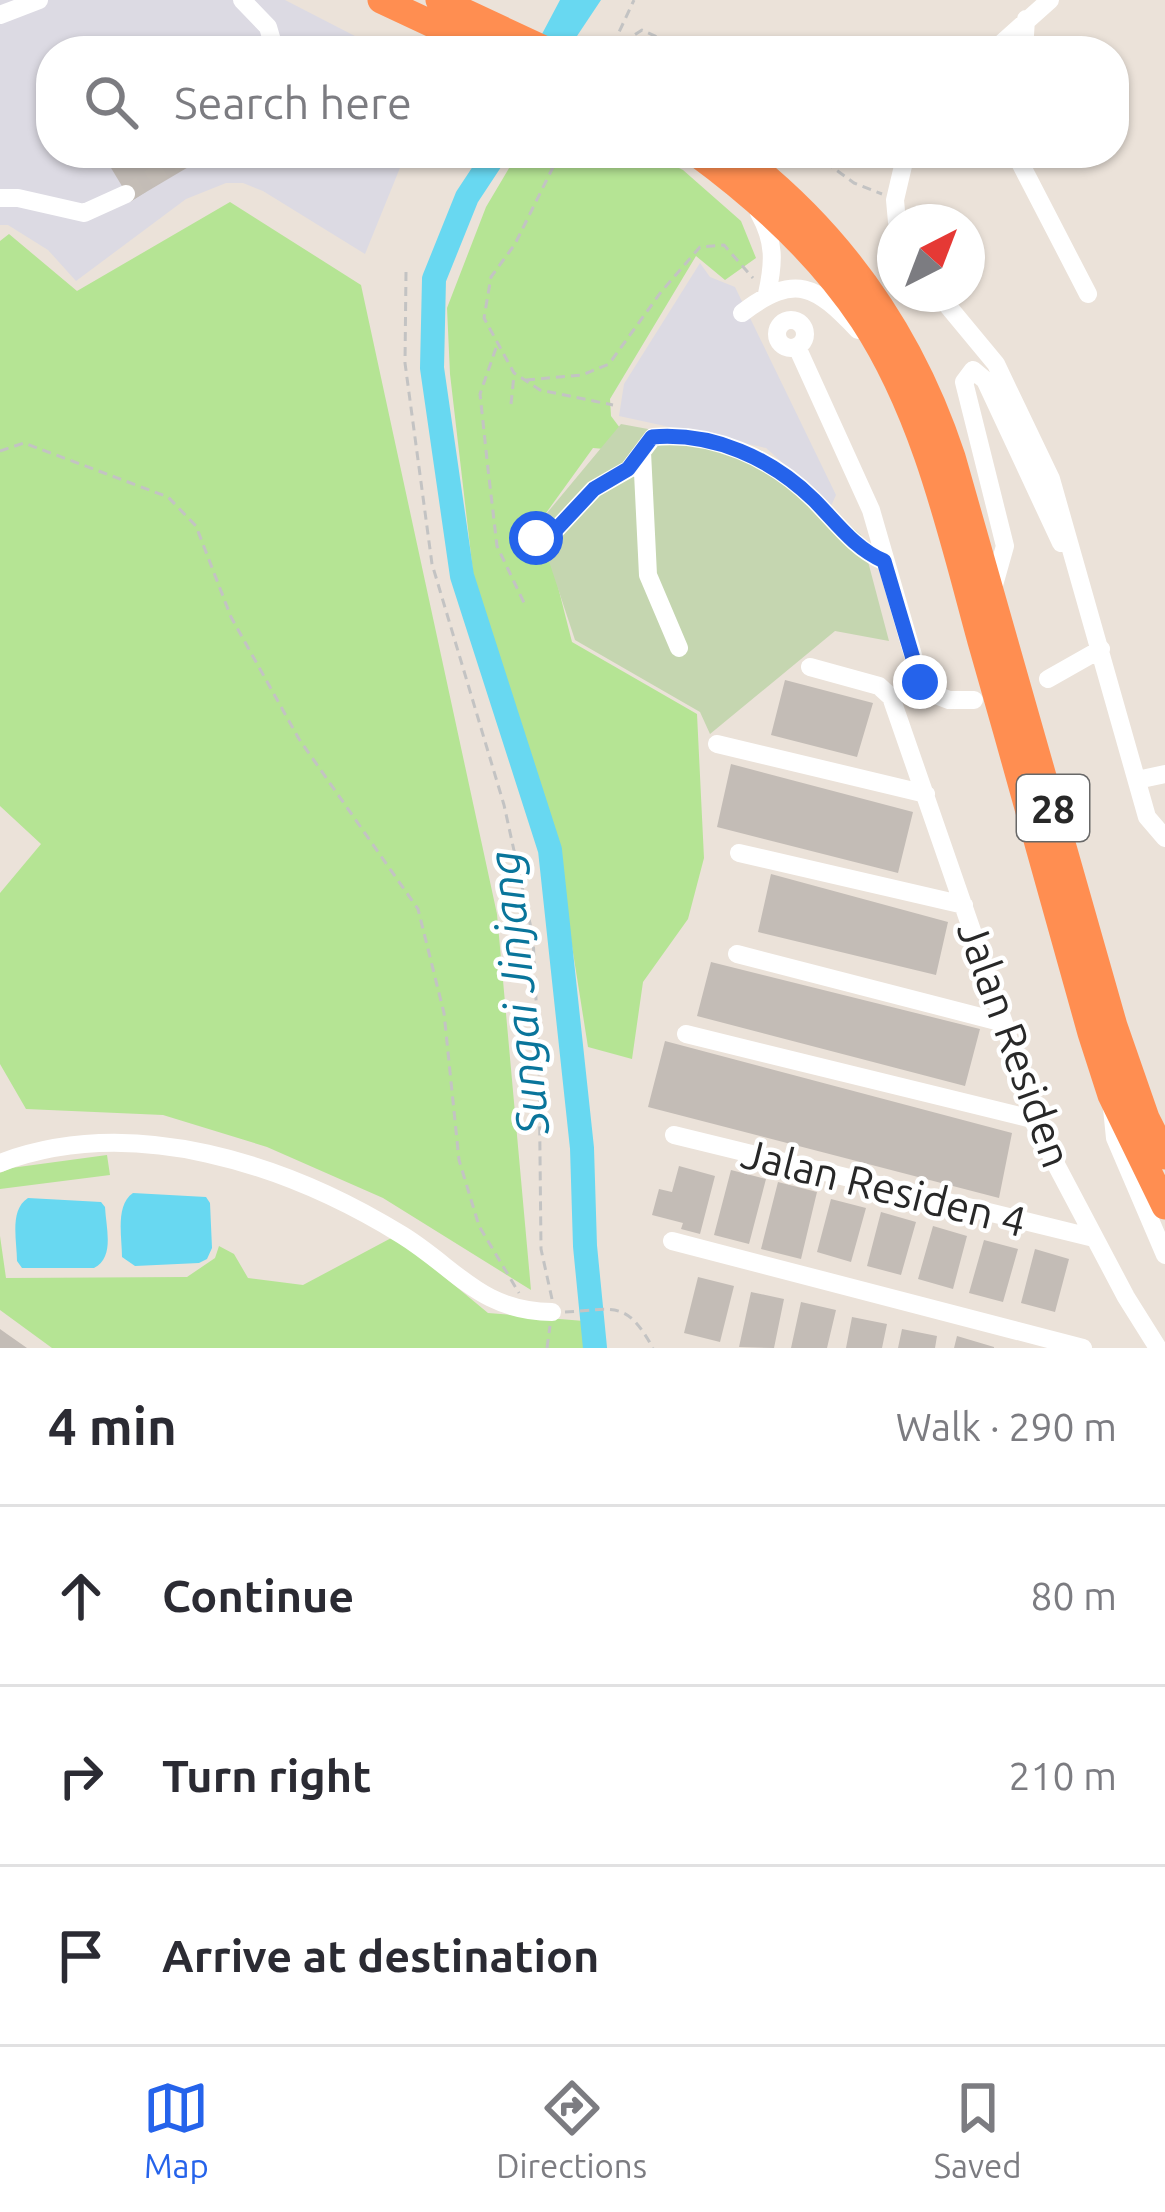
<!DOCTYPE html>
<meta charset="utf-8">
<style>
:root{--surface:#fff;--page:#f2f2f3;--text:#2b2b33;--muted:#7c7c81;--line:#e1e1e2;--accent:#2563eb}
body{margin:0;font-family:Ubuntu,sans-serif;background:var(--page);color:var(--text)}
.compass{position:absolute;left:877px;top:204px;width:108px;height:108px;border-radius:50%;background:var(--surface);box-shadow:0 3px 9px #0004;rotate:42deg}
.stop{position:absolute;width:36px;height:36px;margin:-27px;border:9px solid #2563eb;border-radius:50%;background:#fff}
.stop.end{background:#2563eb;border-color:#fff;box-shadow:0 3px 12px #0008}
.list{margin:0;padding:0;list-style:none}
h2{display:flex;justify-content:space-between;align-items:center;height:156px;margin:0;padding:0 48px;font-size:51px}
h2 small{font-size:39px;font-weight:400;color:var(--muted)}
.list li{display:grid;grid-template-columns:78px 1fr auto;gap:36px;align-items:center;box-sizing:border-box;height:180px;padding:0 48px;border-top:3px solid var(--line)}
.list b{display:block;font-size:45px;white-space:nowrap}
.list em{font-size:39px;font-style:normal;color:var(--muted)}
.icon{flex:none;width:66px;height:66px;fill:none;stroke:currentColor;stroke-width:2;stroke-linecap:round;stroke-linejoin:round}
.map{position:relative;flex:none;width:1165px;height:1348px;overflow:hidden}
.search{position:absolute;background:var(--surface);box-shadow:0 3px 9px #0004;left:36px;right:36px;top:36px;height:132px;display:flex;align-items:center;gap:30px;box-sizing:border-box;padding:0 42px;border-radius:48px;color:var(--muted);font-size:45px}
.sheet{height:696px;background:var(--surface)}
nav{display:flex;justify-content:space-around;align-items:center;box-sizing:border-box;height:168px;border-top:3px solid var(--line);background:var(--surface);font-size:33px;color:var(--muted)}
nav a{display:grid;justify-items:center;gap:6px}
nav .on{color:var(--accent)}
.map>svg:first-child{display:block}
</style>
<div class="map">
<svg width="1165" height="1348" viewBox="0 0 1165 1348">
<rect width="100%" height="100%" fill="#ebe2d9"/>
<path fill="#dcdae3" d="M0 0H285L384 51H51V153H406L365 254 263 191 243 183H226L186 199 76 281 48 250 8 225H0Z
M700 263 710 277 735 287 836 495 831 506 766 448 619 416 624 384Z"/>
<path fill="#b5e494" d="M518 153H649L683 170 741 221 756 258 725 280 696 256 610 399 611 416 638 452 593 448 541 520 572 642 697 714 704 858 688 919 643 982 632 1059 588 1047 559 864 505 686 478 615 450 374 447 308 486 207Z
M230 202 361 285 497 914 531 1290 383 1198 267 1147 163 1115 26 1109 0 1064V893L41 844 0 806V241L9 234 77 291Z
M107 1155 110 1175 0 1189V1173L11 1168Z
M0 1236 6 1278 187 1277 215 1258 219 1246 234 1254 248 1278 303 1285 395 1236 488 1313 584 1321 585 1348H52L0 1310Z"/>
<path fill="#c5d6b0" d="M621 424 761 450 861 535 889 641 835 631 710 734 700 712 575 640 537 525Z"/>
<path fill="#68d8f1" d="M560 0H601L567 51H533Z
M133 1193 206 1197 210 1203 212 1248 207 1259 199 1263 135 1266 122 1257C122 1237 115 1205 133 1193Z
M28 1198 101 1202 105 1207C106 1228 115 1257 94 1268H22L17 1261C17 1241 9 1210 28 1198Z"/>
<g fill="none" stroke-linecap="round" stroke-linejoin="round">
<path stroke="#68d8f1" stroke-width="24" d="M496 153 467 197 434 279 432 368 462 576 550 850 582 1148 585 1246 595 1348"/>
</g>
<path fill="#c3bcb6" d="M102 153H212L131 201Z
M785 680 873 703 857 757 771 735Z
M731 764 913 812 898 873 717 827Z
M771 874 948 922 936 975 758 932Z
M711 962 980 1029 965 1086 697 1016Z
M665 1041 1012 1133 999 1198 648 1107Z
M679 1166 715 1176 700 1234 681 1229 683 1223 652 1215 659 1189 672 1192Z
M731 1170 766 1179 749 1244 714 1235Z
M778 1182 817 1192 801 1259 761 1249Z
M831 1199 866 1208 851 1262 817 1252Z
M881 1212 916 1222 901 1275 867 1266Z
M933 1226 967 1236 953 1289 918 1279Z
M984 1240 1018 1249 1003 1302 969 1293Z
M1035 1249 1069 1259 1055 1312 1021 1303Z
M698 1277 734 1286 720 1342 684 1333Z
M751 1292 784 1299 774 1348 739 1347Z
M801 1302 836 1310 827 1348H791Z
M852 1317 887 1324 882 1348H846Z
M0 1329 7 1334 27 1348H0Z
M902 1329 937 1336 935 1348H898Z
M957 1336 994 1347V1348H954Z"/>
<g fill="none" stroke-linecap="round" stroke-linejoin="round">
<path stroke="#c4bdb6" stroke-width="18" stroke-dasharray="18 9" stroke-linecap="butt" d="M126 194 189 153"/>
<path stroke="#c3c3c3" stroke-width="3" stroke-dasharray="9 6" stroke-linecap="butt" d="M613 45 634 0
M610 51 642 30 688 51
M560 153 515 244 491 277 484 318 514 373 540 390 613 405
M813 153 854 183 882 194
M406 272 405 363 432 564 504 805 533 937 539 1061 541 1249 552 1299
M496 348 480 394 488 469 497 546 526 607
M526 380 582 375 609 364 661 292 700 247 724 245 753 278
M511 404 514 375
M0 451 24 443 168 497 196 526 231 617 299 739 418 909 444 1013 459 1160 479 1226 519 1293
M565 1312C616 1309 626 1300 653 1348
M547 1348 550 1326"/>
<path stroke="#fff" stroke-width="18" d="M242 0 268 27 275 51
M0 15 39 0
M993 51 1050 0
M1024 51 1026 19
M1015 153 1088 294
M0 198H18L84 213 126 194
M759 213C775 242 774 262 767 294
M897 222 895 200 906 153
M938 294 996 364 1051 479 1147 817 1165 838
M742 313C796 272 816 286 858 330
M777 334a14 14 0 1 1 28 0a14 14 0 1 1-28 0Z
M797 347 871 510 923 690 949 700H974
M642 452 648 575 679 648
M536 539 552 534 594 489 629 469 653 437C712 431 772 458 814 500 836 522 854 548 883 561
M992 592 1005 546 964 382 973 370 985 380 1061 543
M810 667 879 686 891 697 1004 1023 1032 1119 1126 1297 1158 1348
M1048 679 1101 649
M717 744 926 794
M1137 780 1165 774
M739 853 964 905
M737 954 1004 1023
M686 1034 1032 1119
M1112 1108 1115 1138 1165 1255
M674 1135 1094 1238
M0 1163C132 1113 287 1164 402 1235 457 1269 480 1311 552 1312
M672 1241 1083 1348"/>
<path stroke="#ff8e51" stroke-width="27" d="M381 0 490 51
M439 0 548 51
M696 153C760 200 819 254 863 320 926 416 952 536 982 645 1019 774 1055 903 1091 1033L1111 1095 1165 1206
M736 153C840 232 911 333 952 457L1114 1026 1146 1118 1165 1156"/>
</g>
<g fill="none" stroke-linecap="round" stroke-linejoin="round">
<path stroke="#2563eb" stroke-width="15" d="M536 538 552 534 594 489 628 469 652 437C713 432 771 458 814 500 836 522 854 548 884 561L920 682"/>
</g>
<g text-anchor="middle" dominant-baseline="central" stroke-width="9" stroke-linejoin="round" paint-order="stroke">
<rect fill="#fff" stroke="#686868" stroke-width="3" x="1017" y="775" width="72" height="66" rx="9"/>
<g font-size="39" font-weight="bold" fill="#282828">
<text x="1053" y="808">28</text>
</g>
<g font-size="42" fill="#282828" stroke="#fff">
<text transform="translate(1015 1044) rotate(70)">Jalan Residen</text>
<text transform="translate(884 1187) rotate(14)">Jalan Residen 4</text>
</g>
<g font-size="45" font-style="italic" fill="#09759b" stroke="#fff">
<text transform="translate(518 993) rotate(-96)">Sungai Jinjang</text>
</g>
</g>
</svg>
<svg class="compass" viewBox="-18 -18 36 36"><path d="M0-13l5 13h-10z" fill="#e53935"/><path d="M0 13l5-13h-10z" fill="#7c7c81"/></svg>
<div class="stop" style="left:536px;top:538px"></div>
<div class="stop end" style="left:920px;top:682px"></div>
<div class="search"><svg class="icon" aria-label="search" viewBox="0 0 24 24"><circle cx="10" cy="10" r="6"/><path d="M15 15l6 6"/></svg>Search here</div>
</div>
<section class="sheet">
<h2>4 min<small>Walk · 290 m</small></h2>
<ul class="list">
<li><svg class="icon" aria-label="ahead" viewBox="0 0 24 24"><path d="M12 20V5M6 11l6-6 6 6"/></svg><div><b>Continue</b></div><em>80 m</em></li>
<li><svg class="icon" aria-label="right" viewBox="0 0 24 24"><path d="M7 20v-9h11M14 6l5 5-5 5"/></svg><div><b>Turn right</b></div><em>210 m</em></li>
<li><svg class="icon" aria-label="arrive" viewBox="0 0 24 24"><path d="M6 21V4h12l-3 4 3 4H6"/></svg><div><b>Arrive at destination</b></div></li>
</ul>
</section>
<nav>
<a class="on"><svg class="icon" aria-label="map" viewBox="0 0 24 24"><path d="M3 6l6-2 6 2 6-2v14l-6 2-6-2-6 2zM9 4v14M15 6v14"/></svg>Map</a>
<a><svg class="icon" aria-label="directions" viewBox="0 0 24 24"><path d="M12 3l9 9-9 9-9-9zM9 14v-3h6M13 9l2 2-2 2"/></svg>Directions</a>
<a><svg class="icon" aria-label="saved" viewBox="0 0 24 24"><path d="M7 4h10v16l-5-4-5 4z"/></svg>Saved</a>
</nav>
